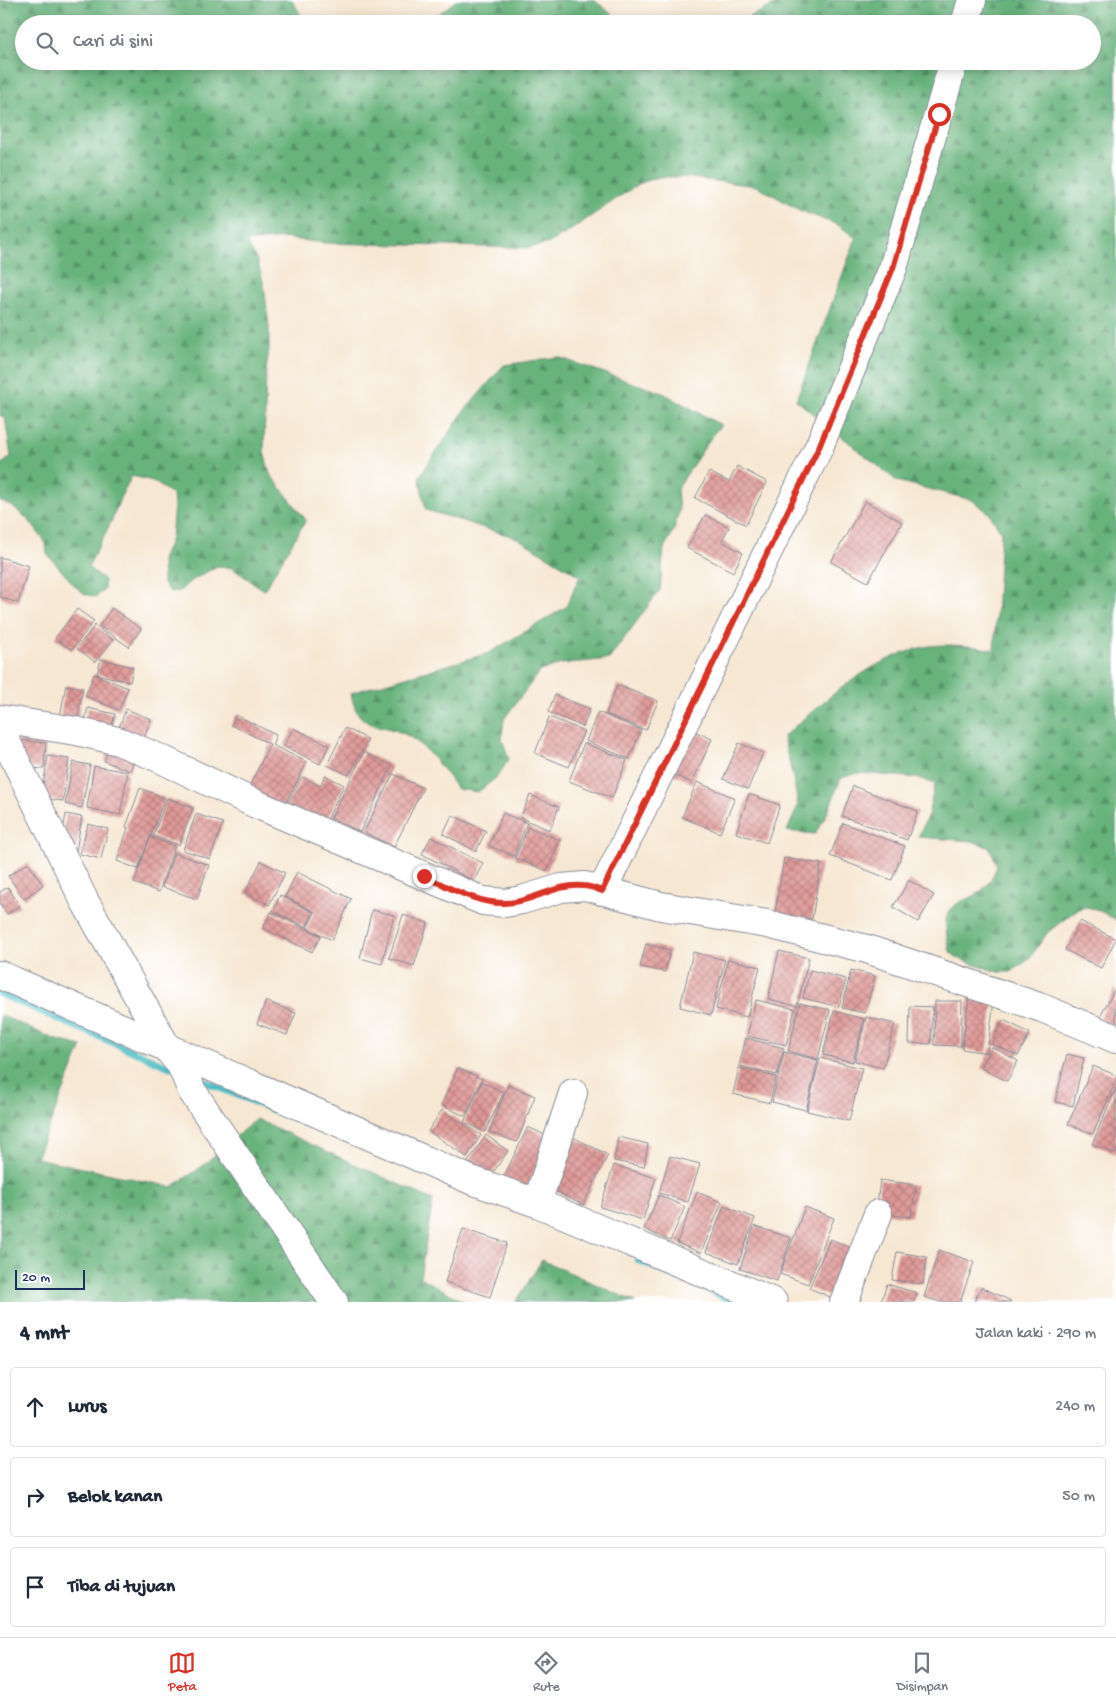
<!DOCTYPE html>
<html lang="id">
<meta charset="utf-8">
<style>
:root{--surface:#fff;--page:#f6f6f7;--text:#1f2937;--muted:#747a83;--line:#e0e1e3;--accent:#d93025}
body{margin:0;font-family:"Gochi Hand",sans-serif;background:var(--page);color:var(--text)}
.scale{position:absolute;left:15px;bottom:12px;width:70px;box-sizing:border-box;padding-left:5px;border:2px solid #1b2f5e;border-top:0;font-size:14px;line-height:18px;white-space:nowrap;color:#1b2f5e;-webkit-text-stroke:4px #fff;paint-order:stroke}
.stop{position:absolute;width:15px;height:15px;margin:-11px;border:4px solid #d93025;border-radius:50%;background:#fff}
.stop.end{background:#d93025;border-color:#fff;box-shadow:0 1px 5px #0008}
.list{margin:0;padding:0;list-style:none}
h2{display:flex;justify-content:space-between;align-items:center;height:65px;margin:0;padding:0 20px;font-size:21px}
h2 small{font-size:16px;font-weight:400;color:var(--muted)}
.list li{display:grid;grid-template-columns:32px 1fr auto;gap:15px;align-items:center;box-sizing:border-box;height:80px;margin:0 10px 10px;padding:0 10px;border:1px solid var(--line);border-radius:5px}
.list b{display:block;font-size:19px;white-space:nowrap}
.list em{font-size:16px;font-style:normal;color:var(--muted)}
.icon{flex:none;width:28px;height:28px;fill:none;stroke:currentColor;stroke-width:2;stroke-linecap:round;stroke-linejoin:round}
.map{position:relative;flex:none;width:1116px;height:1302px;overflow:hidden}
.search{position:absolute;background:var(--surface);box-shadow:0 2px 12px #0003;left:15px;right:15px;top:15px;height:55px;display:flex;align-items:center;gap:12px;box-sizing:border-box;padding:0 18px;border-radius:28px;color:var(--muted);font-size:19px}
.sheet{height:335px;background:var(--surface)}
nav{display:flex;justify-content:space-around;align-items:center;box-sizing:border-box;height:70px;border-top:1px solid var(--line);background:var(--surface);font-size:14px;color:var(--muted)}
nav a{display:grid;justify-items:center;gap:2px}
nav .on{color:var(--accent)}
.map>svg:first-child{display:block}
</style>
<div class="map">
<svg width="1116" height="1302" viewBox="0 0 1116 1302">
<defs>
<pattern id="forest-firs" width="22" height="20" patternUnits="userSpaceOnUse" patternTransform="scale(1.25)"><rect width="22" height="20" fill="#68b37c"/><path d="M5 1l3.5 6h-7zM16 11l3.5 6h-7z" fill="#559269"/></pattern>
<pattern id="building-cross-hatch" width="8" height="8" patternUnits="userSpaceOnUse" patternTransform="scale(1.25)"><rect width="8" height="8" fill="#e09a97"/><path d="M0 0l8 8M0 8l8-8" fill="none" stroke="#b57e7e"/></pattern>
</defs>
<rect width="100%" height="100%" fill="#fff"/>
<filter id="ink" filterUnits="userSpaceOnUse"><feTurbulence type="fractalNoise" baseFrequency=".02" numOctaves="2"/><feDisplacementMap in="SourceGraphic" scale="10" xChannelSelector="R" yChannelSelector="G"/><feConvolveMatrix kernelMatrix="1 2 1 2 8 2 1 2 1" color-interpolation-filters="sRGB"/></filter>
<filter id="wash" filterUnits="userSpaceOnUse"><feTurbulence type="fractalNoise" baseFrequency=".0096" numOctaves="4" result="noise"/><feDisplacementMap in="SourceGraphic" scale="20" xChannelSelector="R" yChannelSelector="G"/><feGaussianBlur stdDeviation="1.12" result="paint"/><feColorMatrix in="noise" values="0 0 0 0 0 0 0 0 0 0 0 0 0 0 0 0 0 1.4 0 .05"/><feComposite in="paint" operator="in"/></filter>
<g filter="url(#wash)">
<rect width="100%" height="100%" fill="#f6e7d2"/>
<path fill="url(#forest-firs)" stroke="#42716d" d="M0 0H292L305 22 313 24H24V61H1092V24H735L784 0H1116V920L1096 909 1085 907 1075 911 1048 932 1028 960 1011 972H999L978 966 958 958 950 952C948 940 943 924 948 913 953 902 968 900 977 894 988 887 992 878 997 866L990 848 972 841 918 837 928 815 935 784 919 778 858 773 841 778 828 812 815 834 787 831 798 806 794 782 783 737C824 701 869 659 924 647 944 643 974 646 994 650L1001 532 989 513 972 500 897 481 796 400 856 238 838 225 799 210 757 186 682 177H658L638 184 565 234 547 244 526 248 325 243 283 238 246 242 257 260 264 285 269 327V350L266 370 264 452 270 474 306 520 264 590 232 568 217 566 188 583 180 591 170 592 163 584 162 560 171 539 174 506 173 495 153 481 132 476 120 498 112 520 88 567 104 580V590L95 597 85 594 76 587 47 554 46 543 28 519 10 505 0 501V465L11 457 5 417 0 416Z
M457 0H594L624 24H417L435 17Z
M558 357 663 393 721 425 714 433 677 489 679 510 674 530 664 548 660 590 609 659 561 664 540 671 504 719 502 739 509 759 497 777 478 792 457 789C446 773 427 747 410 737 382 720 358 735 351 693L489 653 566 607 580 576 517 538 426 510 419 477 464 411 504 365Z
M0 1015 54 1039 82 1046 36 1158 172 1187 200 1168 256 1119 433 1200 420 1277 465 1302H0Z
M542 1260 635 1302H516Z"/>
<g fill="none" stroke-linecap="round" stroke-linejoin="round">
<path stroke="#4fbec6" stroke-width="7" d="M0 994 170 1067
M196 1078 343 1139
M638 1260 736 1302"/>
</g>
<g id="blocks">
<path fill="url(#building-cross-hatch)" d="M737 466 767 482 746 525 695 498 709 472 729 482Z
M865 501 902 522 868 582 831 562Z
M705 515 729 527 722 541 743 553 733 572 687 548Z
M0 557 29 566 18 603 0 597Z
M112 608 141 629 129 647 99 626Z
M77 609 94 621 72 650 55 638Z
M95 625 113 640 95 662 77 648Z
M101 659 133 667 130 682 97 674Z
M94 674 128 688 119 710 85 696Z
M66 685 83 688 76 726 59 722Z
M617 685 658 701 646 730 606 714Z
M555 695 590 709 583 727 548 712Z
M88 708 115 714 110 733 83 727Z
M126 709 151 719 143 740 118 730Z
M598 712 641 730 629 759 586 741Z
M236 715 276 735 272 745 307 762 281 813 245 795 270 744 231 725Z
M549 717 584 731 569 767 535 753Z
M683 726 712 739 692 783 663 770Z
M293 728 329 745 320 764 284 746Z
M345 728 368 739 349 775 327 765Z
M17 740 46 743 44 769 23 767Z
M111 742 137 752 130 771 104 761Z
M584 743 627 760 612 798 569 781Z
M739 743 763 753 748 789 723 779Z
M364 752 392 766 360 832 331 818Z
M48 756 69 759 63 801 41 798Z
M73 762 90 765 82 808 65 804Z
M94 766 128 772 120 815 87 808Z
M393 774 423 788 394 847 364 832Z
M325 775 344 785 324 826 284 811 302 777 320 786Z
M697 782 735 798 720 833 682 817Z
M853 786 918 811 907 840 842 816Z
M140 788 165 798 138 869 117 861 128 828 126 827Z
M749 794 780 805 767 843 736 833Z
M530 795 559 807 550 830 520 818Z
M167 798 193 808 179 845 153 836Z
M503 813 527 823 514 856 489 846Z
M66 814 82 817 76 851 60 848Z
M196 814 223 823 210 859 183 850Z
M452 815 486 831 476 851 443 834Z
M843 823 905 846 892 880 830 856Z
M88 824 108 829 101 859 80 854Z
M528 827 560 840 547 871 515 858Z
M150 837 175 846 159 892 134 883Z
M431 837 483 863 474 881 422 854Z
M174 853 209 865 197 899 162 887Z
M784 858 821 864 812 919 775 913Z
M261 861 285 873 269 905 245 893Z
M28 863 43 885 24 899 8 876Z
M297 872 351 899 332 940 307 928 315 912 285 897Z
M909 880 934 895 918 922 893 907Z
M8 887 20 906 7 914 0 903V892Z
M280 895 313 912 306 927 273 911Z
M372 910 394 915 382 964 360 958Z
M271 912 321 936 312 952 263 928Z
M403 915 428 923 414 966 389 958Z
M1080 921 1116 939 1101 968 1065 950Z
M646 944 670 950 665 972 640 967Z
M779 951 809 958 797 1006 768 999Z
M693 952 725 960 711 1015 680 1007Z
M728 959 760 967 747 1017 716 1009Z
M810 970 846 979 839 1007 803 998Z
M851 970 875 976 865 1013 842 1008Z
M1115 989 1116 990V1028L1099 1019Z
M969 997 994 1001 987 1053 962 1049Z
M756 1000 795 1009 786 1045 747 1036Z
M266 1001 296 1013 287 1035 257 1024Z
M935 1001H962L961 1046 934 1045Z
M800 1003 830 1010 818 1059 788 1051Z
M910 1006 933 1007 931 1044 909 1043Z
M834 1011 864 1019 853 1062 823 1055Z
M866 1017 895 1024 883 1068 855 1061Z
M1003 1020 1030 1033 1018 1056 992 1044Z
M746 1038 784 1048 777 1075 739 1066Z
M992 1047 1018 1061 1007 1081 981 1068Z
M784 1052 818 1060 806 1110 772 1102Z
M1067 1054 1084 1058 1073 1106 1055 1102Z
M820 1058 862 1068 849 1121 807 1111Z
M1093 1066 1116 1075V1081L1093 1134 1068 1124Z
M458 1068 482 1079 465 1116 441 1105Z
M739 1068 776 1077 770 1103 733 1094Z
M482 1082 504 1092 485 1132 464 1122Z
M508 1085 535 1096 517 1142 489 1132Z
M1116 1088V1154L1092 1144Z
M442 1110 481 1135 467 1157 428 1131Z
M528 1127 551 1138 526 1189 503 1178Z
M486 1135 508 1151 488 1180 466 1165Z
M571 1136 608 1155 583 1205 546 1186Z
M618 1137 648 1144 644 1167 614 1161Z
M670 1156 700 1164 688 1202 659 1193Z
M614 1165 656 1178 643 1220 600 1207Z
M880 1180 916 1185 911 1217 876 1213Z
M697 1192 722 1202 701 1253 677 1243Z
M659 1195 685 1207 670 1241 644 1229Z
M724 1206 755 1218 738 1264 706 1252Z
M805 1207 834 1218 808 1284 780 1274Z
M754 1226 791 1238 777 1281 740 1269Z
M463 1229 507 1243 490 1297 445 1282Z
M830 1239 857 1250 835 1299 809 1288Z
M939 1250 974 1262 960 1302H940L924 1297Z
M897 1252 927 1257 923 1284 892 1280Z
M887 1284 917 1293 914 1302H881Z
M981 1287 1011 1301 1010 1302H974Z"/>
</g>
</g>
<g filter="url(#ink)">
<use href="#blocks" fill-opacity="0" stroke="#888b98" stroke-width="1"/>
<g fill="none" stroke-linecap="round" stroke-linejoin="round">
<g stroke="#888b98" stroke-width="30">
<path id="minor" d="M965 24 972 0
M0 719 76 731 118 741 159 758 256 804 483 901 505 903 522 900 561 888 585 886 661 906 767 924 867 949 1042 1008 1116 1039
M0 729 84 900 167 1048 181 1065 192 1091 334 1302
M602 891 819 447 893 268 954 61
M0 975 471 1180 537 1203 773 1302
M537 1203 573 1093
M844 1302 878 1214"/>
</g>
<use href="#minor" stroke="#fff" stroke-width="28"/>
</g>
</g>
<g fill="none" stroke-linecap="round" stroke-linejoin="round" filter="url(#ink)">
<path stroke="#d93025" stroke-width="6" d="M424 876C449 887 477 904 504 903 531 903 556 883 583 886 590 886 596 889 602 891L819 447 893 268 939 114"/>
</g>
</svg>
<div class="scale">20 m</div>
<div class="stop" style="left:939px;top:114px"></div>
<div class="stop end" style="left:424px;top:876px"></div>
<div class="search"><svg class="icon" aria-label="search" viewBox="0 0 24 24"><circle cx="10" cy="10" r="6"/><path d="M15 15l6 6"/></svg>Cari di sini</div>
</div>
<section class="sheet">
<h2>4 mnt<small>Jalan kaki · 290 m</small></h2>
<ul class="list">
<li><svg class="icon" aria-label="ahead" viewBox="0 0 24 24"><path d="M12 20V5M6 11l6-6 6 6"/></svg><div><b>Lurus</b></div><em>240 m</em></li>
<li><svg class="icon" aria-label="right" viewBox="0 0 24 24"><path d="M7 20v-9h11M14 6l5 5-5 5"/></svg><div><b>Belok kanan</b></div><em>50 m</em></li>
<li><svg class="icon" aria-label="arrive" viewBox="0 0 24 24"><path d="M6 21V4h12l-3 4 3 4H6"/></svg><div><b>Tiba di tujuan</b></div></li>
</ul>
</section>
<nav>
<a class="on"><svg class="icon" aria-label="map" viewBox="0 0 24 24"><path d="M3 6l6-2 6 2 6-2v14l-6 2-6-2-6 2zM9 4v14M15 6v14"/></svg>Peta</a>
<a><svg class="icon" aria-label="directions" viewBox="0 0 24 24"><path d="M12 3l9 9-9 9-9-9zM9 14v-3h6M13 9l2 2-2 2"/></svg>Rute</a>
<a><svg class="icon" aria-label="saved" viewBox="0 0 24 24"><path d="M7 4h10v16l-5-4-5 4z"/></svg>Disimpan</a>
</nav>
